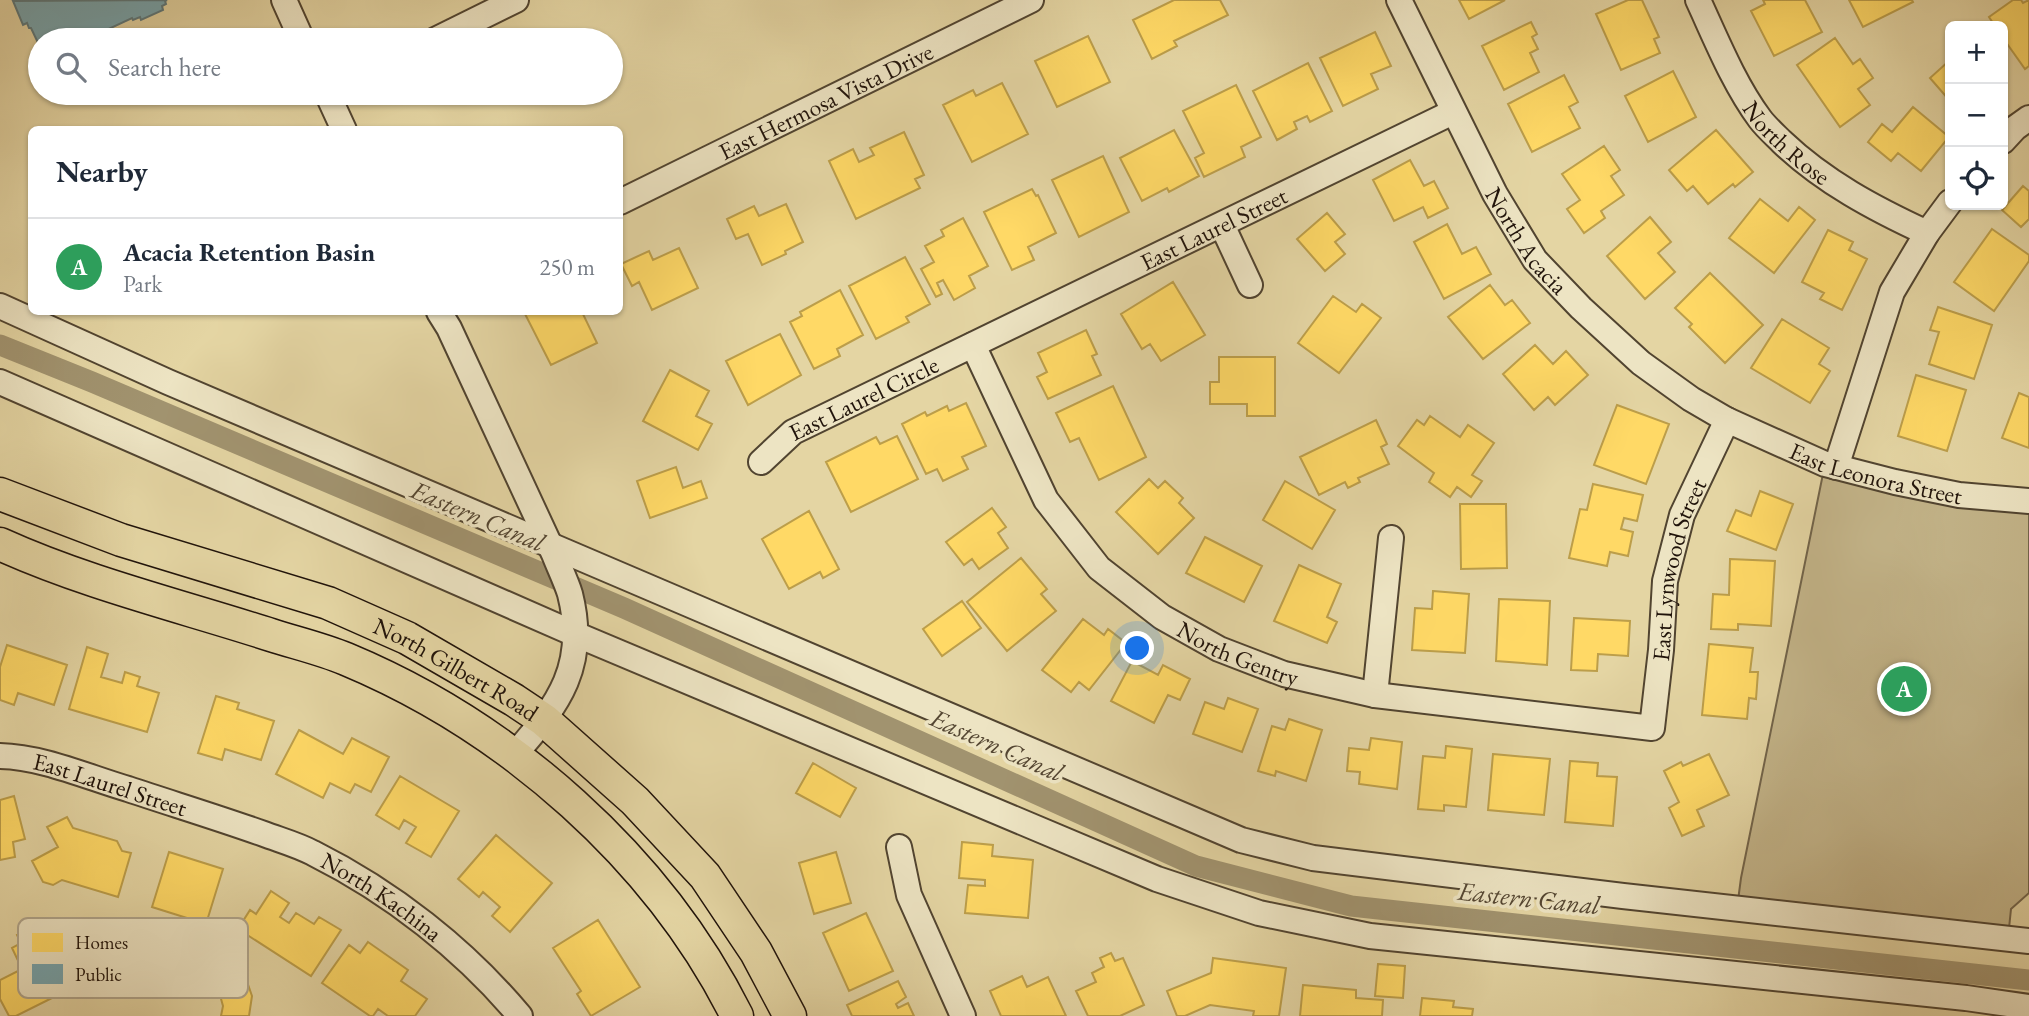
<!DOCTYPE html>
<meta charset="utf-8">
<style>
:root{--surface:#fff;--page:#f6f6f7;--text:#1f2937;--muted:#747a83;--line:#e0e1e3;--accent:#0f766e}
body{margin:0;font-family:"EB Garamond",serif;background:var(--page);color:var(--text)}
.controls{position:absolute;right:21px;top:21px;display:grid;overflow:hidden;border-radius:10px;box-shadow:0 2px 5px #0004}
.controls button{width:63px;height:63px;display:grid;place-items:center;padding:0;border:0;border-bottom:2px solid var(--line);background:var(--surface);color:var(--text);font:35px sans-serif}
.you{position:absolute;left:1138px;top:649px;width:24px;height:24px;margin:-18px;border:5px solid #fff;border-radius:50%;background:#1a73e8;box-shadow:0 0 0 10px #1a73e833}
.badge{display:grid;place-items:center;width:46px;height:46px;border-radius:50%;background:var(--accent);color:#fff;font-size:23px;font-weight:700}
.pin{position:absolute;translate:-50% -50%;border:4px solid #fff;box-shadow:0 2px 7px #0006}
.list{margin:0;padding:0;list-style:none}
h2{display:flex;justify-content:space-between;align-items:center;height:91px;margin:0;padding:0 28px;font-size:30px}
h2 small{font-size:23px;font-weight:400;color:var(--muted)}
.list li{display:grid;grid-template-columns:46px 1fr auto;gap:21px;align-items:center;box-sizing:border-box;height:98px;padding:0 28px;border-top:2px solid var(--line)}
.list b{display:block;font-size:26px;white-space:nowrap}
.list p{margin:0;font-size:23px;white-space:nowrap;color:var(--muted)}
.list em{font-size:23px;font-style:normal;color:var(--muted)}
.icon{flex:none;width:38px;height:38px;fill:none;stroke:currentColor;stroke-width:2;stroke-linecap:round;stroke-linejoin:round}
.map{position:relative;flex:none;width:2029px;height:1016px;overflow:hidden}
.search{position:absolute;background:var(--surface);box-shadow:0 2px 5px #0004;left:28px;top:28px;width:595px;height:77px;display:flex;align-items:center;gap:18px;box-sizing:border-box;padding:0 24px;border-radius:38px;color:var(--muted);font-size:26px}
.panel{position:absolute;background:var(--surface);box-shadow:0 2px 5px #0004;left:28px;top:126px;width:595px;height:189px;border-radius:10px}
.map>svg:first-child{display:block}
</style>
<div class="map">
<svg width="2029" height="1016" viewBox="0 0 2029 1016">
<rect width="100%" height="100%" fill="#e4d5a3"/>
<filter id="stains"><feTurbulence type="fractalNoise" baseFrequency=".00286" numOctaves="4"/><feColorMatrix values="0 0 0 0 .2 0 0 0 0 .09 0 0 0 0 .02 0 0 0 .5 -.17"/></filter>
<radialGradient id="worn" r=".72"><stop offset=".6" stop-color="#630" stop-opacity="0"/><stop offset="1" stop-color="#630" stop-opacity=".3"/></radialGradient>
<path fill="#c3b489" stroke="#72644a" stroke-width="2" d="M1825 464 2029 501V893L2011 909 2008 938 1737 908 1741 878Z"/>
<path fill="#ffd966" stroke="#bc9e4a" stroke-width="2" d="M1174 0H1220L1228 15 1174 41 1177 46 1152 59 1133 20Z
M1459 0H1505L1469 19Z
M1628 0H1642L1659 37 1654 39 1660 53 1621 70 1596 14Z
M1763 0H1805L1822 32 1774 56 1751 11 1765 4Z
M1849 0H1912L1913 2 1863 27Z
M2013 0H2021L2023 3 2029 0V66L2025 69 2003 38V26H1995L1989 17Z
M1531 22 1537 34 1532 37 1538 49 1530 53 1539 72 1504 90 1482 46Z
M1375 32 1391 66 1371 74 1378 89 1343 106 1320 58Z
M1088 36 1110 82 1057 107 1035 61Z
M1835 38 1853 64 1860 59 1873 78 1858 89 1870 105 1840 127 1797 65Z
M1950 60V101L1930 78Z
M1308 63 1332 111 1310 122 1307 116 1294 122 1297 129 1277 140 1253 91Z
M1673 71 1696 117 1648 142 1625 96Z
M1564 75 1578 102 1569 107 1580 128 1532 152 1508 104Z
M1002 83 1028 134 972 162 943 105 973 90 976 96Z
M1236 85 1261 137 1241 147 1245 157 1204 177 1195 158 1204 153 1183 111Z
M483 93H505L487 102Z
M1913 107 1949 137 1921 171 1898 153 1891 161 1868 142 1882 124 1892 132Z
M1174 130 1199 176 1169 192 1167 188 1142 201 1120 158Z
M1716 130 1753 172 1735 187 1733 184 1708 204 1693 186 1687 191 1669 170Z
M904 132 924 175 915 179 920 188 856 219 829 161 853 149 859 162 874 155 870 148Z
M1604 146 1620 170 1611 176 1624 195 1601 211 1605 218 1584 233 1567 209 1580 200 1562 174Z
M1103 156 1129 212 1079 237 1052 180Z
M1410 160 1424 186 1434 181 1448 208 1428 218 1423 207 1394 221 1373 180Z
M2023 186 2029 191V219L2021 227 2002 210Z
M1032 189 1036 196 1038 195 1056 233 1028 247 1034 260 1012 270 984 212Z
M1760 199 1788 221 1799 207 1815 220 1774 273 1729 238Z
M786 204 803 242 785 251 786 254 762 265 748 234 736 239 727 219 754 206 759 216Z
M1327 213 1345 234 1335 242 1345 254 1325 271 1297 239Z
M1650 217 1671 242 1658 253 1675 272 1645 299 1607 256Z
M963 218 988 266 969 276 975 288 954 300 943 280 937 283 942 294 936 297 921 269 934 262 925 246 944 236 941 230Z
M1447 224 1462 254 1476 247 1491 274 1444 299 1414 242Z
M1992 229 2029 255V261L1994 311 1954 282Z
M1828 230 1853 242 1849 250 1867 259 1842 310 1820 299 1824 293 1802 282Z
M679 248 698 288 652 310 639 282 632 286 621 264 649 251 653 260Z
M905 257 930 304 906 317 909 322 876 339 849 286Z
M1710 273 1763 325 1725 363 1689 327 1692 324 1675 308Z
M1173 282 1205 335 1161 361 1150 344 1142 349 1121 314Z
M1490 285 1505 305 1512 300 1530 323 1483 359 1448 317Z
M840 290 863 335 837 349 840 356 814 369 790 322 802 316 800 312Z
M1333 296 1356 312 1362 304 1381 318 1339 373 1298 343Z
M1938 307 1992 325 1974 379 1929 364 1939 332 1930 330Z
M524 312H582L597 343 551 365Z
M1782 319 1829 348 1819 364 1830 371 1810 403 1751 368Z
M1086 330 1097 354 1092 356 1101 375 1048 399 1037 377 1047 372 1038 353Z
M780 334 801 375 748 405 726 361Z
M1535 345 1553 364 1566 351 1588 375 1555 405 1548 397 1534 410 1503 374Z
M1219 357H1275V416H1247V404H1210V382H1219Z
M670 370 709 391 696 416 712 424 698 450 643 421Z
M1916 375 1966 390 1947 451 1898 436Z
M1113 386 1146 457 1099 480 1079 438 1070 442 1056 413Z
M2019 393 2029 397V448L2002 438Z
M966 403 986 446 962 457 968 469 943 481 937 469 926 474 902 424 925 412 927 416 947 406 949 411Z
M1617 405 1669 424 1646 484 1594 465Z
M1430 416 1460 437 1468 425 1494 443 1472 475 1482 481 1471 497 1457 487 1450 497 1429 482 1434 473 1398 446 1417 420 1424 425Z
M1376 420 1387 444 1381 447 1389 464 1358 478 1360 482 1348 488 1345 482 1319 495 1300 457Z
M897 436 918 479 851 512 826 462 876 437 880 444Z
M676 467 683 488 701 481 707 498 650 518 637 481Z
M1149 479 1158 488 1165 481 1183 498 1179 503 1194 518 1158 554 1116 512Z
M1285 481 1335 510 1312 549 1263 520Z
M1593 484 1643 495 1637 521 1624 518 1621 529 1633 532 1628 556 1610 552 1607 566 1569 558 1580 509 1587 510Z
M1760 491 1793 504 1776 550 1727 531 1736 510 1751 516Z
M1460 504H1506L1507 568 1461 569Z
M992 508 1006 527 998 533 1008 548 979 569 972 559 964 565 946 542Z
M809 511 839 569 823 578 820 572 789 589 762 539Z
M1205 537 1262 566 1244 602 1186 573Z
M1021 558 1047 589 1041 594 1056 611 1007 651 967 602Z
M1730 559 1775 561 1771 626 1738 624V630L1711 629 1713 594 1729 595Z
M1299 565 1341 584 1327 617 1337 622 1327 643 1274 621Z
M1433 591 1469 594 1465 653 1412 650 1415 608 1432 609Z
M1499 599 1550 601 1547 665 1496 661Z
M962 601 981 628 942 656 923 629Z
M1574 618 1630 621 1628 656 1598 654 1597 671 1571 670Z
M1083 619 1104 635 1108 629 1126 643 1089 690 1079 682 1071 692 1042 670Z
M1709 644 1753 648 1750 672H1758L1756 699 1749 698 1747 719 1702 715Z
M7 645 67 665 54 705 18 693 14 705 0 700V667Z
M87 647 108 654 101 677 122 683 125 672 140 677 137 686 159 693 147 732 69 709Z
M1132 661 1158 675 1163 665 1190 679 1180 700 1168 695 1154 723 1111 701Z
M216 696 239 703 237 709 274 721 261 760 225 749 222 760 198 753Z
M1228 698 1258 709 1242 752 1193 734 1205 702 1224 709Z
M1289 719 1322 730 1306 781 1276 771 1275 776 1258 771 1272 726 1285 730Z
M299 730 343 754 352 738 389 757 371 792 355 784 350 793 330 783 323 798 276 774Z
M1371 738 1402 742 1397 789 1359 784 1360 772 1347 771 1349 748 1369 750Z
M1446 746 1472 749 1466 807 1444 805V811L1418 809 1423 756 1445 758Z
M1493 754 1550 759 1544 815 1488 810Z
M1709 754 1729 795 1697 810 1704 826 1682 836 1669 808 1679 802 1664 771 1681 762 1683 766Z
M1570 761 1598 763 1597 776 1617 777 1613 826 1565 822Z
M813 763 856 788 840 817 796 793Z
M400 776 459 811 431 857 406 843 416 827 404 820 399 829 376 815Z
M14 796 25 839 13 842 15 857 0 860V800Z
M67 817 73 828 117 841 122 851 131 853 118 897 62 880 53 885 43 882 32 861 58 847 47 827Z
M496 835 552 883 510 932 492 916 500 907 483 892 479 897 458 879Z
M962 842 993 845 992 856 1033 860 1028 918 965 913 968 885 985 886V880L959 878Z
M169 852 223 869 206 924 152 907Z
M836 852 851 903 814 914 799 863Z
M271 891 289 903 280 917 289 923 296 913 314 924 319 917 341 930 311 976 238 929 250 910 256 914Z
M866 913 893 971 849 991 823 933Z
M598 920 640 987 591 1016 577 994 581 991 553 948Z
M44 921 50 934 75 922 91 954 55 973 60 983 49 988 54 997 16 1016H9L0 999V980L22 969 12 948 21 943 17 935Z
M368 942 408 970 401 981 427 999 415 1016H388L378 1009 373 1016H370L322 983 349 945 360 953Z
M1111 953 1115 961 1123 958 1144 1005 1120 1016H1088L1076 991 1096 982 1092 973 1104 967 1100 958Z
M1213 958 1286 968 1279 1016H1253L1254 1011 1210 1005 1185 1016H1177L1167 991 1211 973Z
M1378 964 1405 966 1403 998 1375 996Z
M242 967 252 996 249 1016H221L223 1006 215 977Z
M1022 976 1027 987 1048 977 1066 1016H1001L990 991Z
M898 981 906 997 896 1004 898 1008 908 1003 914 1016H852L847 1005Z
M1303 985 1356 990V998L1383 1000 1382 1016H1300Z
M1422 998 1454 1001 1453 1007 1473 1009 1472 1016H1420Z"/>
<path fill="#76a5af" stroke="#5c797e" stroke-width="2" d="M167 0 165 1 166 4 162 6 163 10 141 20 140 17 133 20 132 18 85 40H40V47L31 28H29L27 23 23 25 13 1Z"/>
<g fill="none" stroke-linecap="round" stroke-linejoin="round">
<path stroke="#a1936f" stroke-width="21" d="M0 345 92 382 624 608 1196 866 1351 906 2029 980"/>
<g stroke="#514430" stroke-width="28">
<g id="minor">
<path d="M284 0 302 40"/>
<path id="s1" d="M1399 0 1495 194 1535 260 1581 308 1641 363 1691 399 1727 420 1825 464 1895 482 1959 495 2029 501"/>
<path id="s2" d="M1698 0C1716 39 1734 84 1760 119 1766 127 1775 135 1782 142 1824 182 1875 209 1927 233"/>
<path d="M435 40 516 0"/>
<path d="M327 93 344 130"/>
<path d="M2003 141 2015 128 2029 118"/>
<path id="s3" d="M620 202 1031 0"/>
<path d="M1222 225 1250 285"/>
<path d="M0 306 168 382 1241 840 1313 858 1623 896 2029 941"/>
<path d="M439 312 449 328 554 554C559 567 566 581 570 594 588 665 559 704 515 754"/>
<path id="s4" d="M973 345 1046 500 1099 568 1162 617 1219 649 1284 674 1375 695 1652 728 1661 650 1665 581 1682 515 1727 420"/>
<path d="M0 382 575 634 1157 879 1259 913 1370 936 1966 998 2029 1007"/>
<path id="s5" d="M761 462 793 432 1453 112"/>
<path d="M1836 467 1892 292 1927 233 1950 202"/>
<path d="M1375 695 1391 538"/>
<path id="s6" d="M0 756C43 757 87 777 128 789 173 804 219 818 264 834 280 840 298 845 313 853 391 892 464 949 520 1016"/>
<path d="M899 847 909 895 963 1016"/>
</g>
</g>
<g stroke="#20130a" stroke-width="35">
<g id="major">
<path id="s7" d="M0 494 121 540 328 603 407 638 514 700 544 720 635 801 705 876 756 952 790 1016"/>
<path d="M0 544C86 583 181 606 271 635 296 643 322 649 346 659 509 727 658 858 737 1016"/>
</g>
</g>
<use href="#minor" stroke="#ede4c3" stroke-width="24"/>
<use href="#major" stroke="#e4d5a3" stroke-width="32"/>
</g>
<g text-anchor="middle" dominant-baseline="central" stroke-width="7" stroke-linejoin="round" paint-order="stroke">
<g font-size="24" fill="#20130a" stroke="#ede4c3">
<text stroke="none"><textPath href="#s3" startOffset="229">East Hermosa Vista Drive</textPath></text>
<text stroke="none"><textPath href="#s2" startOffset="170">North Rose</textPath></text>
<text stroke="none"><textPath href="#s5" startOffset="511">East Laurel Street</textPath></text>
<text stroke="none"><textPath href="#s1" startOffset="273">North Acacia</textPath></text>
<text stroke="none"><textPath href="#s5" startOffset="122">East Laurel Circle</textPath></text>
<text stroke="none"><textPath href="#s1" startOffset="704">East Leonora Street</textPath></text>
<text stroke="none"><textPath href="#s4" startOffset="1006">East Lynwood Street</textPath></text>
<text stroke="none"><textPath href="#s4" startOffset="422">North Gentry</textPath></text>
<text stroke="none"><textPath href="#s7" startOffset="490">North Gilbert Road</textPath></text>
<text stroke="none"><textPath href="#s6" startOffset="114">East Laurel Street</textPath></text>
<text stroke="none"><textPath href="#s6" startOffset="410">North Kachina</textPath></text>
</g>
<g font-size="26" font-style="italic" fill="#544632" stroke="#ede4c3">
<text transform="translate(478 516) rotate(23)">Eastern Canal</text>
<text transform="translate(997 745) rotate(24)">Eastern Canal</text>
<text transform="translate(1529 898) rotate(6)">Eastern Canal</text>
</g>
</g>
<rect x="18" y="918" width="230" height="80" rx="10" fill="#ede4c3" stroke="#b0a58c" stroke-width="2"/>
<rect x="32" y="933" width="31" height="19" fill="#ffd966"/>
<rect x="32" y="964" width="31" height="20" fill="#76a5af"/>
<g font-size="19" fill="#20130a">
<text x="75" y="949">Homes</text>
<text x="75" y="981">Public</text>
</g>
<rect width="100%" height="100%" filter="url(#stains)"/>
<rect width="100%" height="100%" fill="url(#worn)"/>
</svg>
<div class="controls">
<button>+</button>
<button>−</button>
<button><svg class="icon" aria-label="locate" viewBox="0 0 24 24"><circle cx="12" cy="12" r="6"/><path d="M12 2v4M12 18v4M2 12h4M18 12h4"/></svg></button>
</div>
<div class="you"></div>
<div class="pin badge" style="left:1904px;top:689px;background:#2e9e5b">A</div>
<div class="search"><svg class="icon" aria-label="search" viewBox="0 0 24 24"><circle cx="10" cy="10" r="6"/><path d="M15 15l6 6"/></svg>Search here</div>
<section class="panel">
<h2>Nearby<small></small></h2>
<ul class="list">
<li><span class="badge" style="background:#2e9e5b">A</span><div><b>Acacia Retention Basin</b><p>Park</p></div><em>250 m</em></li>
</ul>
</section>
</div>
